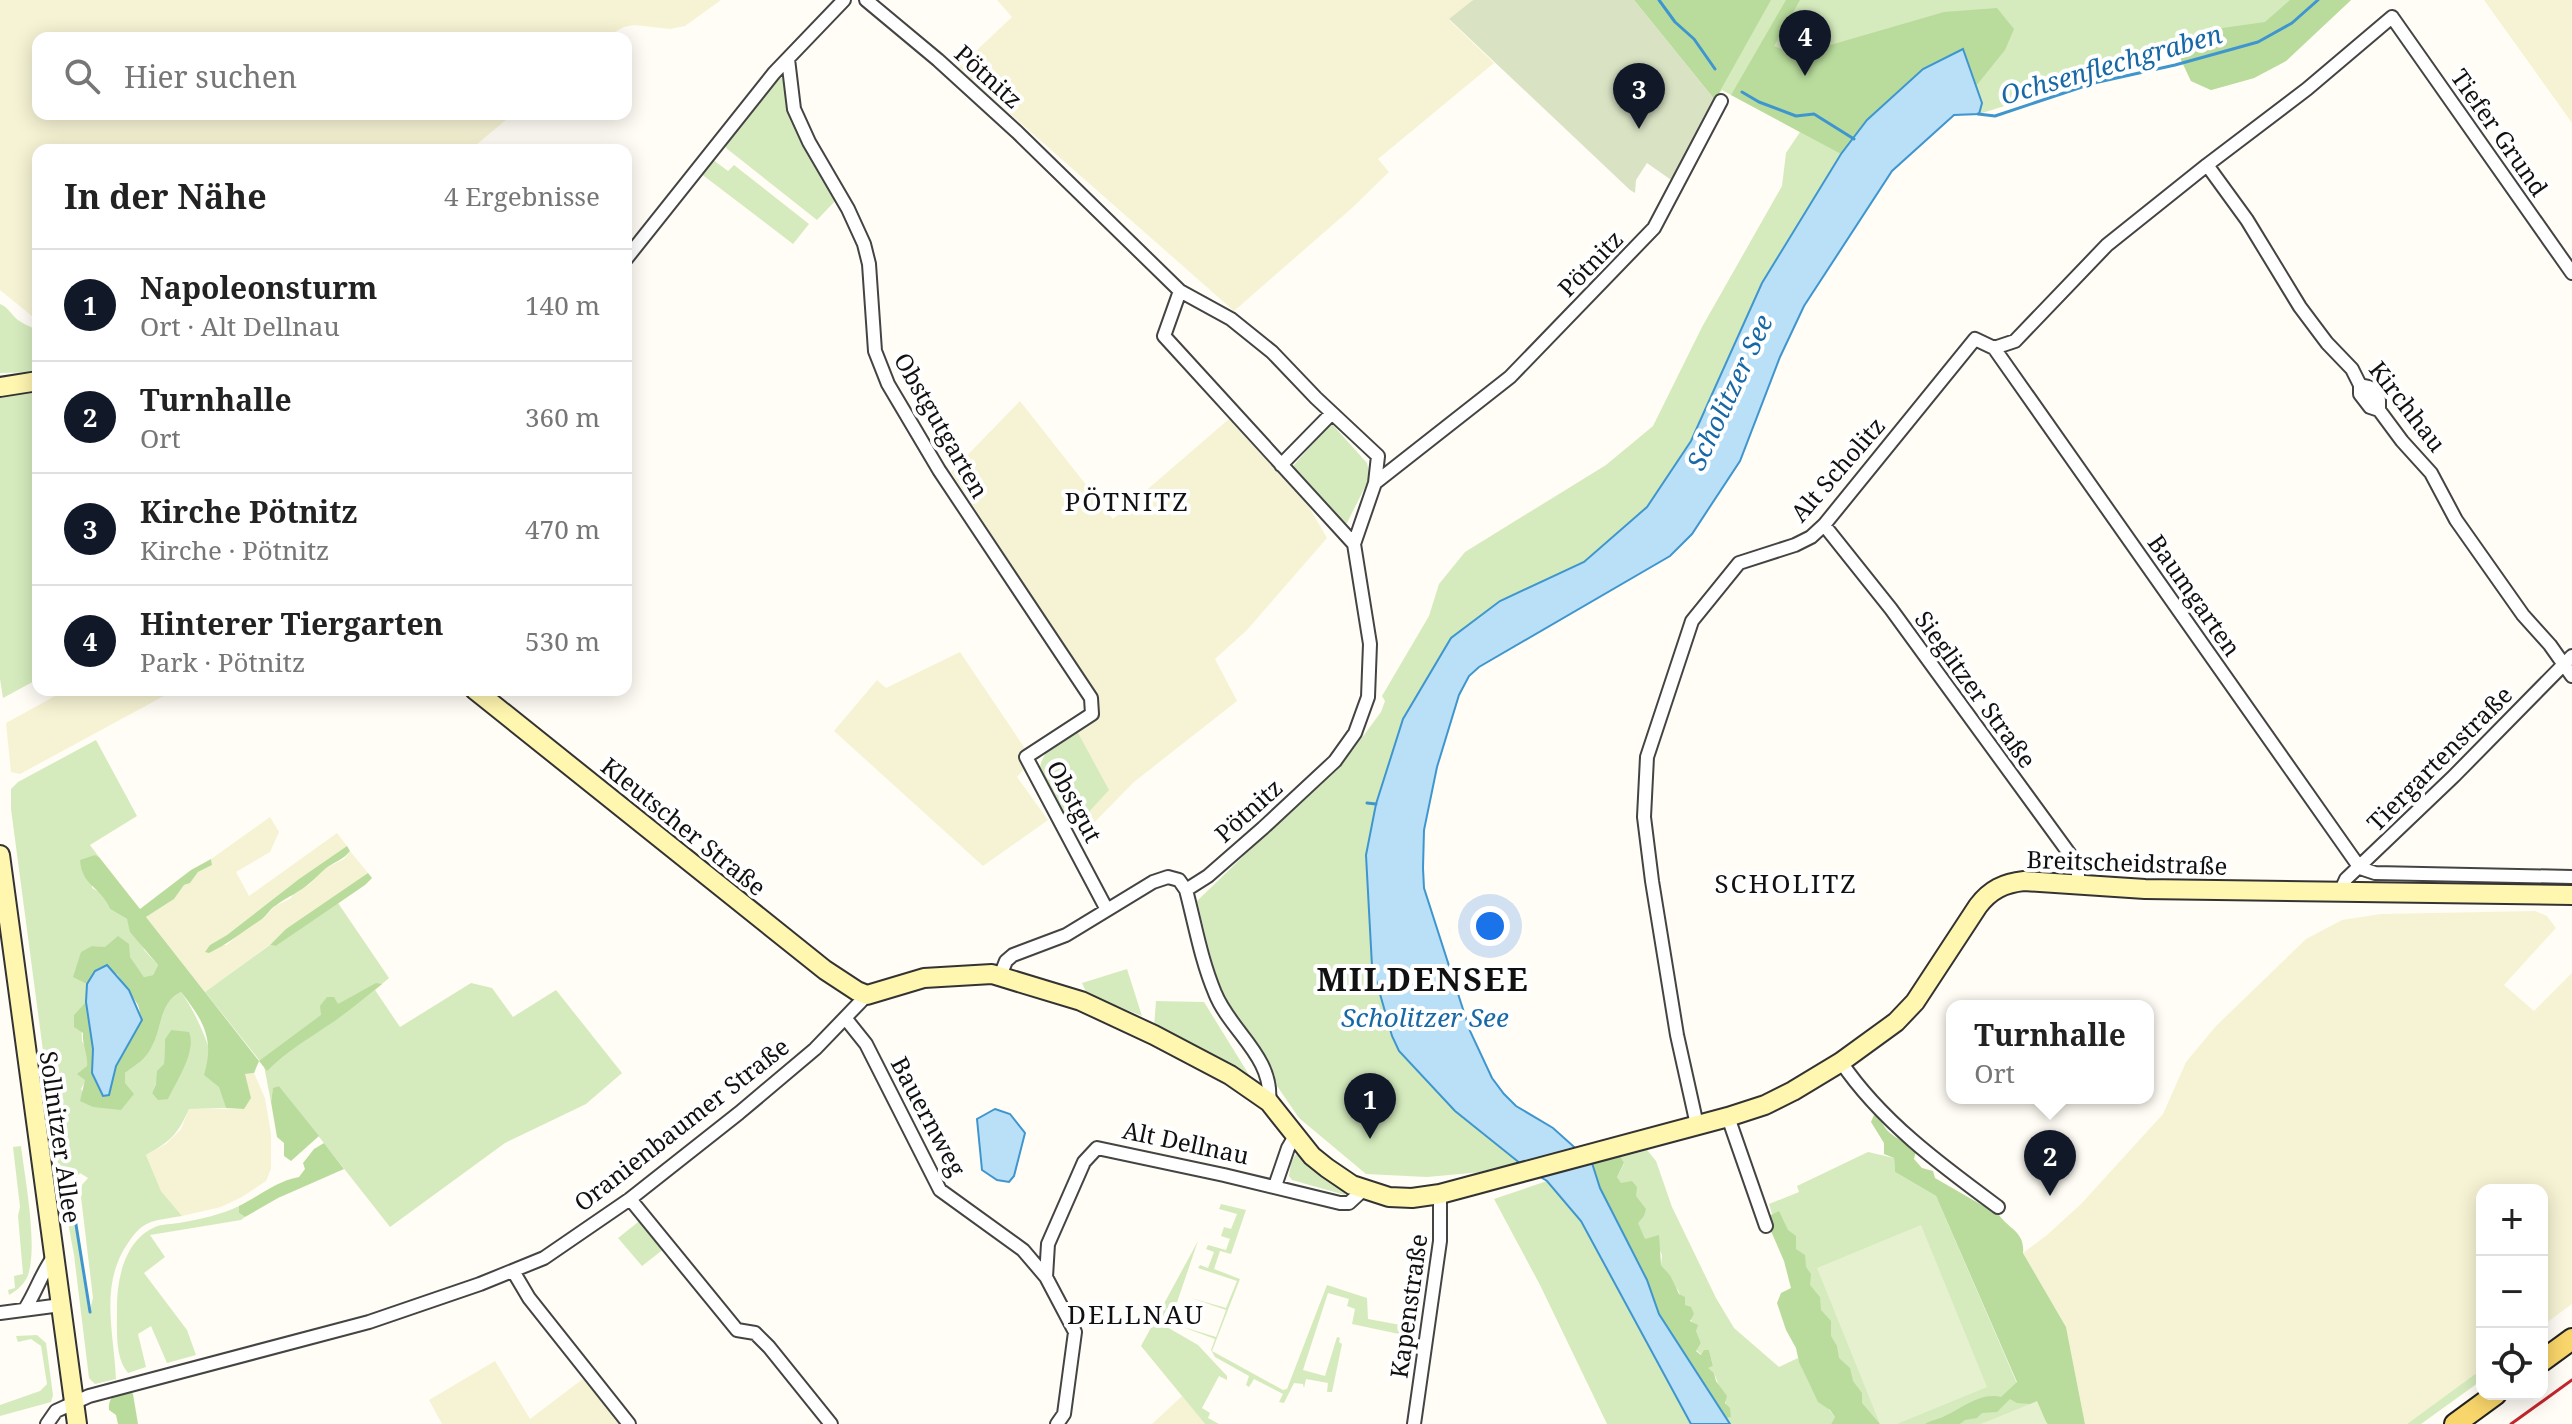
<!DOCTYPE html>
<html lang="de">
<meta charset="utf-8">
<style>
:root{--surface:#fff;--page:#f2f2f2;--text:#222;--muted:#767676;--line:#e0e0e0;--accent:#111827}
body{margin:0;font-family:"Noto Serif",serif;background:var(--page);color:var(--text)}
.controls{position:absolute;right:24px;bottom:24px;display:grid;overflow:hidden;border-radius:16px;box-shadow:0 4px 20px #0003}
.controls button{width:72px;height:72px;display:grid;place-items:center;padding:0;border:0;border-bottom:2px solid var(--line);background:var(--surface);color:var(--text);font:40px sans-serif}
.you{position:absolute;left:1490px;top:926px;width:28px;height:28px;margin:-20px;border:6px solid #fff;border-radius:50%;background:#1a73e8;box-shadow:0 0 0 12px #1a73e833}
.badge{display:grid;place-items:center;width:52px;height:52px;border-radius:50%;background:var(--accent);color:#fff;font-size:26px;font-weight:700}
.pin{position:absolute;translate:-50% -66px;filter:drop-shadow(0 2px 4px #0008)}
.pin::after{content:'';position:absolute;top:42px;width:28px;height:24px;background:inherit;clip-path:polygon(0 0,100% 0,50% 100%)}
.popup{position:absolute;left:1946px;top:1000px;width:208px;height:104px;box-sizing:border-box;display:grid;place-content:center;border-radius:16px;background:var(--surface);filter:drop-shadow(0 2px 6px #0005);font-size:26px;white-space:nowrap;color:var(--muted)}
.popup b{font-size:30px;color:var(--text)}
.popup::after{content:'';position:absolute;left:50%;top:100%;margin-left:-16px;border:16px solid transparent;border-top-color:var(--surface)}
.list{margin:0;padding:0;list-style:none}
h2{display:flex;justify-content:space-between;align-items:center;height:104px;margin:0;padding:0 32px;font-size:34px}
h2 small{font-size:26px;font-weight:400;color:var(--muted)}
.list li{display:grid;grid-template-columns:52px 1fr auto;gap:24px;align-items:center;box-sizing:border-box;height:112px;padding:0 32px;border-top:2px solid var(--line)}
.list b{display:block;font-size:30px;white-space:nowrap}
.list p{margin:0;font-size:26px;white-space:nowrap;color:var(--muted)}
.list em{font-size:26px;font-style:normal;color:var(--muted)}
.icon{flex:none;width:44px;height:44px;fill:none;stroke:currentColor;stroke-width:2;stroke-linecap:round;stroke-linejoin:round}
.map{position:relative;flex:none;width:2572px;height:1424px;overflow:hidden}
.search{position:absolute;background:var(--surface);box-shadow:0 4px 20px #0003;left:32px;top:32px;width:600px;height:88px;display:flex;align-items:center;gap:20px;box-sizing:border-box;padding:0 28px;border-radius:16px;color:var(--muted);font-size:30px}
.panel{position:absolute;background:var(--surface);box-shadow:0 4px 20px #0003;left:32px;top:144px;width:600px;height:552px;border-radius:16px}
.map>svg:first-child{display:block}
</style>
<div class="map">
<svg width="2572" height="1424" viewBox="0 0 2572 1424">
<rect width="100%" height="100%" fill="#fffdf5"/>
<path fill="#f6f3d4" d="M0 0H721L685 26 670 29 634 25 624 27 604 38H38V114H513L470 150H38V321L0 290Z
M997 0H1473L1449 20 1494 63 1378 159 1389 172 1352 208 1234 311 958 68 1012 17Z
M2484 0H2572V123Z
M1020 401 1113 519 1229 419 1309 507 1327 538 1247 630 1215 659 1237 701 1134 782 1081 836 1076 826 1068 824 1040 767 1047 751 1095 718 1093 690 951 472Z
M960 652 1026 750V767L1017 777 1048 820 983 866 834 731 877 680 886 688Z
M66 690H175L20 774 11 772 6 723Z
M270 817 279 832 270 852 236 872 249 896 337 833 347 846 299 879 227 935 210 945H227L246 928 264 918 275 906 290 899 296 891 309 885 324 869 344 859 350 851 368 873 205 992 146 917 174 899 184 885 190 883 198 872 212 865 211 859Z
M2535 911 2547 916 2556 928 2504 985 2534 1011 2572 973V1304L2542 1326V1190H2482V1369L2407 1424H2085L2066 1327 2023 1253 2047 1235 2081 1204 2163 1114 2186 1062 2216 1026 2306 939 2342 920 2381 914Z
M254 1073 265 1098 271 1134V1169L266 1181 242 1197 221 1207 182 1216 161 1191 146 1155 166 1144 181 1129 189 1109H244L245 1074Z
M495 1361 530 1419 584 1378 620 1424H442L429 1400Z
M1182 1396 1205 1424H1152Z"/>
<path fill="#d5ebbd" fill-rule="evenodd" d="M1634 0H2351L2286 61 2254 78 2211 90 2191 81 2176 49 2135 65 1979 114 1982 103 1867 120 1841 154 1762 283 1692 441 1647 507 1584 562 1500 601 1403 719 1376 804 1366 855 1455 1111 1526 1168 1427 1177 1366 1174 1299 1118 1273 1080 1260 1048 1219 990 1197 901 1352 751 1381 712 1385 701 1382 696 1429 616 1439 584 1465 552 1606 465 1653 426 1702 327 1782 186 1786 153 1800 132 1722 90 1715 100Z
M777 75 782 78 794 118 837 199 817 220 726 148V138Z
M712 159 728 171 734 165 809 224 793 244 700 173Z
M0 304C10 308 12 317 21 322 28 327 33 326 38 333V372L0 373Z
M38 391V664L34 666 32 673 38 679 3 698 0 679V398Z
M1331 423 1367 463 1370 477 1347 523 1342 524 1293 469 1294 465Z
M1077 731 1109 790 1076 826 1068 824 1040 767C1044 748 1060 740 1077 731Z
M96 740 137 816 90 845 99 857 94 855 92 888 103 894 110 909 127 919 145 951 158 965 153 975 144 977C129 955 119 948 92 946L74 976 87 984 86 1002 81 1009 82 1041 88 1052 86 1080 81 1089 93 1107H107L125 1083V1073C132 1068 140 1063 144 1056 155 1036 158 1002 181 992 207 1029 214 1065 226 1108L189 1109C178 1134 170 1142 146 1155L161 1191 182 1216C171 1218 160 1219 151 1222 140 1226 134 1234 128 1243 99 1285 114 1332 116 1379L95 1384 89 1378 74 1255 60 1179 11 809V789L18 782ZM171 1030 188 1054 167 1099 152 1093 164 1064 165 1039ZM80 1173 88 1178 82 1185 81 1197 93 1298 89 1314 71 1197 77 1182V1176Z
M338 903 389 978 375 990 400 1027 471 983 492 988 513 1017 556 990 622 1073 586 1104 505 1143 390 1227 279 1086 273 1089 271 1102 264 1066 205 992 270 945 276 946Z
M1127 969 1142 1016 1087 994 1082 983Z
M1156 1001 1204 1002 1251 1078 1154 1027Z
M21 1146C25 1179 37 1240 29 1272 26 1283 18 1290 9 1295L8 1290 15 1288 14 1276 23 1274 18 1216 20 1207 13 1147Z
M1647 1150 1656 1161 1672 1207 1716 1298 1734 1328 1779 1367 1798 1358 1811 1387 1835 1417 1831 1424H1730L1726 1418 1731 1416 1714 1373 1707 1368 1713 1366 1709 1350 1702 1355 1696 1350 1701 1343 1678 1290 1673 1285 1670 1275 1661 1265 1662 1255 1653 1237 1644 1240 1641 1235 1617 1177 1624 1164 1620 1156Z
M1868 1152 1894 1158 1895 1172 1936 1196 2019 1388 2056 1424H1861L1775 1224 1769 1204 1799 1192 1797 1186Z
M1301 1153 1347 1191 1345 1195 1292 1180 1289 1176 1291 1163 1295 1155Z
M1547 1181 1581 1221 1691 1424H1607L1540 1285 1494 1199Z
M1221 1204 1246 1210 1231 1254 1220 1251 1214 1269 1240 1279 1212 1351 1283 1390 1287 1389 1327 1285 1367 1298 1368 1319 1406 1326 1400 1369H1394L1399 1334 1352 1324 1355 1309 1347 1306 1349 1299 1328 1293 1303 1370 1325 1376 1337 1337 1340 1338 1339 1342 1342 1344 1332 1392H1327L1328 1383 1306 1379 1304 1388 1303 1384 1294 1383 1284 1403 1279 1402 1283 1394 1254 1379 1249 1387 1246 1385 1249 1376 1215 1357 1211 1350 1215 1339 1180 1326 1216 1337 1226 1310 1191 1298 1226 1308 1237 1281 1198 1268 1200 1265 1208 1268 1214 1252 1206 1249 1208 1245 1226 1250 1230 1239 1221 1236 1224 1227 1231 1229 1237 1214 1219 1209Z
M239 1206V1213L245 1217 241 1220 150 1235 165 1257 144 1273 187 1330 196 1355 167 1363 151 1326 138 1334 146 1367 128 1373C115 1358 117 1332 117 1313 116 1283 123 1241 155 1227 162 1224 172 1224 179 1223 201 1219 220 1215 239 1206Z
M642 1219 665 1248 642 1266 618 1238Z
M1198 1241 1174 1311 1167 1308 1160 1323 1198 1345 1227 1376V1380L1219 1376 1202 1408 1210 1413 1208 1418 1219 1424H1205L1141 1346Z
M37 1335 46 1343 53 1395 51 1402 0 1416V1405L40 1391 47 1384 41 1346 31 1339 18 1342 16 1336Z
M2482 1369V1380L2421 1424H2407Z"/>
<path fill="#b9dc9c" d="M1634 0H1771L1715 100Z
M1786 0H1800L1774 46 1796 55 1944 12 1997 8 2014 29 2005 50 1976 86 1963 49 1923 70 1867 120 1841 154 1731 95Z
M2290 0H2351L2286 61 2254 78 2211 90 2191 81 2176 49 2215 29 2265 22Z
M347 846 350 851C343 860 334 862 325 869 320 873 316 878 311 882 300 892 287 897 275 906 270 909 267 915 262 919 244 931 228 944 209 953L205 952 210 945 227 935 299 879Z
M95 855 99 857 140 909 191 870 211 859 212 865 198 872 190 883 184 885 174 899 146 917 259 1061 321 1015 320 1006 327 997H334L338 1004C351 997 363 990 376 983L382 984C364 998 346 1014 327 1026 305 1041 286 1052 267 1071L259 1061 254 1073 245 1074 251 1098 244 1109 226 1108 219 1087 204 1075C215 1039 203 1020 181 992 159 1002 162 1028 152 1046 147 1058 135 1066 125 1073V1083L134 1094 121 1110 93 1107 80 1101 85 1080 77 1074 87 1066C88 1053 82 1045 83 1033L74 1027V1015L86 1002 93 1049 92 1073 109 1095 116 1066 142 1020 138 1005 117 974 95 971 87 984 73 977 81 952 92 946 105 947 118 936 129 944 130 957 144 977 153 975 158 965 130 932 127 919 110 909C101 886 82 887 80 860Z
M368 873 372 878 365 885 276 946 270 945 286 929Z
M171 1030 189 1032C197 1051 176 1082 168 1099L158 1100 152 1093 156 1084 157 1071 164 1064 165 1039Z
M279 1086 319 1136 291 1161 284 1156V1143L277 1137 271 1102 273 1088Z
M1874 1115 1880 1117C1886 1138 1902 1137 1916 1151L1914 1159 1922 1168 1933 1171 1935 1178 1999 1215C2010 1230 2025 1232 2023 1253L2066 1327 2085 1424H2048L2030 1404 2017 1403 2010 1399 1997 1412 1982 1413 1977 1418 1965 1420 1960 1424H1925C1931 1420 1936 1420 1943 1417 1961 1409 1980 1392 2001 1397L2017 1382 1936 1196 1895 1172 1894 1158 1884 1154V1143L1871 1122Z
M324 1143 344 1169 278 1198 245 1217 239 1213V1206C260 1196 276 1181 299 1177L305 1169 303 1163 314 1149Z
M1620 1156 1624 1163 1617 1177 1621 1183 1632 1181 1637 1187 1636 1196 1646 1209 1644 1216 1638 1223 1645 1239 1659 1235 1661 1265 1670 1275 1679 1294 1685 1297V1305L1691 1307 1694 1314 1690 1321 1698 1325 1696 1331 1701 1343 1696 1351 1701 1355 1704 1350H1709L1713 1366 1708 1368 1714 1373 1716 1381 1727 1396 1725 1403 1730 1408 1731 1417 1726 1418 1659 1314 1647 1280 1600 1188 1592 1163Z
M1779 1211 1788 1230 1796 1236V1249L1805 1255 1806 1267 1811 1274 1810 1285 1820 1297 1821 1310 1831 1321V1336L1837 1346 1839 1358 1850 1368 1853 1381 1862 1393V1403L1880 1424H1831L1835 1417 1830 1410 1818 1402 1799 1362 1796 1348 1786 1330 1777 1303 1781 1293 1791 1288 1784 1261 1767 1222 1769 1216Z
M129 1390 133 1394 138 1424H118L116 1415 109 1410C108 1395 117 1394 129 1390Z"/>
<path fill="#d9e3c4" d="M1473 0H1634L1715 100 1674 182 1647 163 1636 180 1635 193 1630 190 1449 19Z"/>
<path fill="#e6f2cf" d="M1921 1225 1987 1387 1897 1424H1880L1817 1268Z
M2037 1401 2047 1424H1981L2030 1404Z"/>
<path fill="#b9e0f7" stroke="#3f96cf" stroke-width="2" d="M1963 49 1982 103 1979 114 1954 115 1892 171 1804 306 1780 357 1740 461 1692 534 1670 556 1479 667 1469 676 1459 695 1437 767 1424 830 1423 868 1424 888 1470 1031 1492 1078 1504 1094 1516 1106 1553 1128 1592 1163 1600 1188 1647 1280 1659 1314 1730 1424H1691L1581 1221 1547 1181 1526 1168 1455 1111 1399 1051 1392 1036 1372 966 1366 855 1376 804 1403 719 1451 638 1500 601 1584 562 1647 507 1691 441 1762 283 1841 154 1867 120 1923 69Z
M107 965 129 990 142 1020 116 1066 109 1095 103 1096 92 1073 93 1049 86 1002 87 984 95 971Z
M995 1109 1010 1114 1025 1133 1014 1176 1009 1182 997 1180 982 1170 977 1119Z"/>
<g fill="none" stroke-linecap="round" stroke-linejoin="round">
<path stroke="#3f96cf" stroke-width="3" d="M1659 0 1675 22 1694 39 1715 69
M1742 92 1759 102 1796 116 1814 114 1854 139
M1978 114 1995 116 2094 83 2175 65 2258 42 2292 23 2318 0
M1367 803 1376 804
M77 1182 73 1189V1206L90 1312"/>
<g stroke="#444" stroke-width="16">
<path id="street" d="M866 0 938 60 1017 132 1180 291 1231 319 1272 352 1316 398 1378 456 1375 483 1354 544 1370 644 1368 697 1355 733 1335 761 1263 828 1208 876 1186 890
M788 59 794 109 809 142 848 209 864 244 869 264 875 351 888 384 939 470 1091 698 1092 714 1026 757 1106 908
M2207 165 2247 220 2300 307 2327 343 2352 369 2360 385V394L2370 407 2379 410
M626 259 774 73 844 0
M1180 291 1164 336 1354 544
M1994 348 2360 868 2375 873 2572 877
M2360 385 2369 387 2379 400V410L2402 441 2431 473 2456 520 2523 615 2550 645 2572 676
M1281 465 1332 413
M1375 483 1510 377 1654 228 1721 101
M1824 525 1891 609 2074 860 2078 872V885
M2340 892 2346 879 2454 776 2572 656
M1000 976 1006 961 1013 955 1066 935 1153 882 1168 877 1179 880 1186 890C1195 924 1201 960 1215 993 1230 1031 1274 1057 1269 1102
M846 1019 866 1044 940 1190 1023 1250 1046 1277
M1841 1062C1881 1121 1941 1165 1998 1207
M1728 1117 1766 1226
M1697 1125 1677 1035 1652 881 1644 817 1647 757 1692 621 1739 563 1795 545 1811 537 1824 525 1975 339 1994 348 2015 341 2107 245 2207 165 2307 89 2392 17 2572 273
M1275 1186 1288 1148 1295 1136
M630 1199 737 1330 755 1333 769 1347 831 1424
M513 1271 529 1298 629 1424
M25 1309C36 1292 42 1272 54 1256
M0 1313 61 1305
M47 1424 56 1411 89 1396 369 1322 480 1284 544 1258 630 1199 739 1113 815 1049 867 995
M1057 1424 1064 1414 1075 1332 1046 1277 1048 1244 1084 1162 1097 1148 1224 1175 1340 1203H1349L1363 1190
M1414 1424 1440 1241V1194"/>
</g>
<g stroke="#333" stroke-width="22">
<path id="secondary" d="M0 387 38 381
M475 690 825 970 857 991 867 995 924 978 992 974 1081 1001 1154 1035 1230 1075 1269 1102 1312 1156 1327 1168 1352 1185 1389 1197 1412 1198 1440 1194 1728 1117 1765 1105 1793 1091 1841 1062 1896 1022 1915 1002 1978 906C1990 890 2004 883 2024 881L2145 889 2572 895
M0 855 77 1424"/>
</g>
<g stroke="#222" stroke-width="24">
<path id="primary" d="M2542 1361 2572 1339
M2455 1424 2496 1394"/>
</g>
<use href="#street" stroke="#fff" stroke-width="12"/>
<use href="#secondary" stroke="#fff6b0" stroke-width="18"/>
<use href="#primary" stroke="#f9d66b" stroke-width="20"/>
<path stroke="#c4262e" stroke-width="3" d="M2511 1424 2572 1380"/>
</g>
<g text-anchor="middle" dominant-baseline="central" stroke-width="8" stroke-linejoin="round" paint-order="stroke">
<g font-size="24" fill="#111" stroke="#fff">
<text transform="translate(989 76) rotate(42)">Pötnitz</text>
<text transform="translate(2500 132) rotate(55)">Tiefer Grund</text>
<text transform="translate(1590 263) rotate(-46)">Pötnitz</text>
<text transform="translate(2408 406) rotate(52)">Kirchhau</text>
<text transform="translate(942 425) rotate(60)">Obstgutgarten</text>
<text transform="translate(1837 469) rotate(-49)">Alt Scholitz</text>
<text transform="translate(2195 595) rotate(55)">Baumgarten</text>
<text transform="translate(1976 689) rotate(54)">Sieglitzer Straße</text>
<text transform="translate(2439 758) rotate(-45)">Tiergartenstraße</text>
<text transform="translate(1075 801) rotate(62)">Obstgut</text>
<text transform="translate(1248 810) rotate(-42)">Pötnitz</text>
<text transform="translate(684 826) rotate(39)">Kleutscher Straße</text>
<text transform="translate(2127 862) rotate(2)">Breitscheidstraße</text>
<text transform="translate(929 1116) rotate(62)">Bauernweg</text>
<text transform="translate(681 1124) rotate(-38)">Oranienbaumer Straße</text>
<text transform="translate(61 1137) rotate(82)">Sollnitzer Allee</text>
<text transform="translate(1186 1142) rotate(12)">Alt Dellnau</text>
<text transform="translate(1408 1306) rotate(-82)">Kapenstraße</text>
</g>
<g font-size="26" font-style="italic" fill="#1768a6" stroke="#fff">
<text transform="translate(2111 64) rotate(-16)">Ochsenflechgraben</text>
<text transform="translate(1729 392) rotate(-65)">Scholitzer See</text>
<text x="1425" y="1017">Scholitzer See</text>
</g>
<g font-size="26" letter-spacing="2" fill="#111" stroke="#fff">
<text x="1127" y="501">PÖTNITZ</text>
<text x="1786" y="883">SCHOLITZ</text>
<text x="1136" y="1314">DELLNAU</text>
</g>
<g font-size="32" font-weight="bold" letter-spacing="2" fill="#111" stroke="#fff">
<text x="1423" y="978">MILDENSEE</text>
</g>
</g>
</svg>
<div class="controls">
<button>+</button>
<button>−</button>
<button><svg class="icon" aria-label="locate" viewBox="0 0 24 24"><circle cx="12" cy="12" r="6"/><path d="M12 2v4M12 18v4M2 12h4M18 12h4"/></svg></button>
</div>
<div class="you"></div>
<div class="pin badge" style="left:1370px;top:1139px">1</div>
<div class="pin badge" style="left:2050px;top:1196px">2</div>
<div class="popup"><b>Turnhalle</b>Ort</div>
<div class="pin badge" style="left:1639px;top:129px">3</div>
<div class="pin badge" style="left:1805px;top:76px">4</div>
<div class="search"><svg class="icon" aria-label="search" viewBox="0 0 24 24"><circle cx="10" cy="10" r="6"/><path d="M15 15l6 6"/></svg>Hier suchen</div>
<section class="panel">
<h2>In der Nähe<small>4 Ergebnisse</small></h2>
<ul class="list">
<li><span class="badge">1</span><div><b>Napoleonsturm</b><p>Ort · Alt Dellnau</p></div><em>140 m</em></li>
<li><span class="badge">2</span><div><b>Turnhalle</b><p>Ort</p></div><em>360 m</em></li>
<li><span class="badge">3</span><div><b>Kirche Pötnitz</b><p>Kirche · Pötnitz</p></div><em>470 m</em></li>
<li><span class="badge">4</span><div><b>Hinterer Tiergarten</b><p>Park · Pötnitz</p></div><em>530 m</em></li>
</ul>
</section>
</div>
